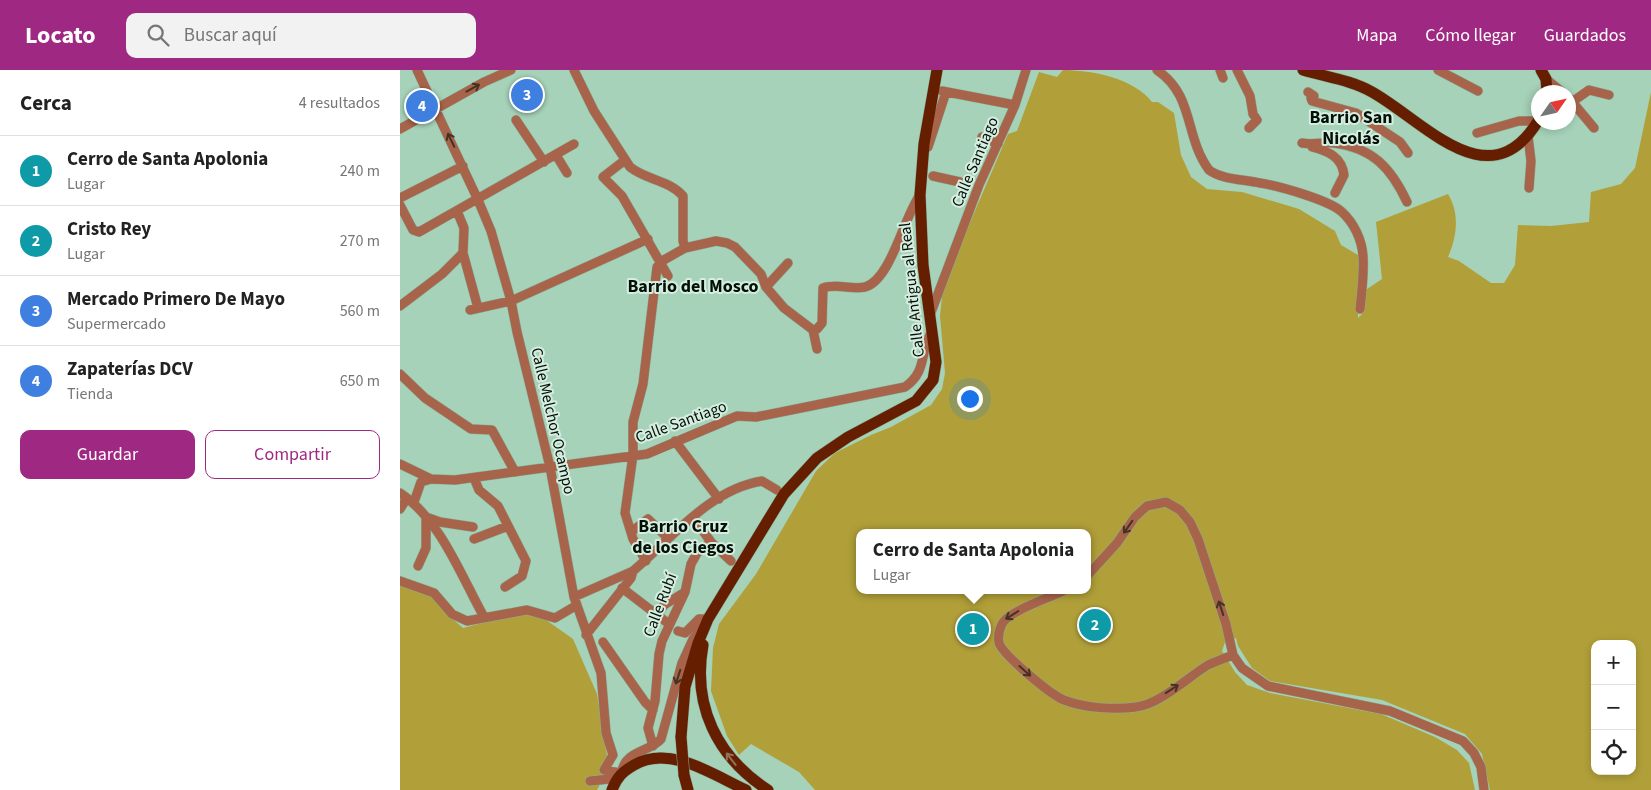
<!DOCTYPE html>
<html lang="es">
<meta charset="utf-8">
<style>
:root{--surface:#fff;--page:#f2f2f2;--text:#222;--muted:#767676;--line:#e0e0e0;--accent:#9f2982}
body{margin:0;font-family:"Source Sans 3",sans-serif;background:var(--page);color:var(--text)}
.controls{position:absolute;right:15px;bottom:15px;display:grid;overflow:hidden;border-radius:10px;box-shadow:0 2px 8px #0003}
.controls button{width:45px;height:45px;display:grid;place-items:center;padding:0;border:0;border-bottom:1px solid var(--line);background:var(--surface);color:var(--text);font:25px sans-serif}
.compass{position:absolute;left:1131px;top:15px;width:45px;height:45px;border-radius:50%;background:var(--surface);box-shadow:0 2px 8px #0003;rotate:56deg}
.you{position:absolute;left:569px;top:328px;width:18px;height:18px;margin:-12px;border:4px solid #fff;border-radius:50%;background:#1a73e8;box-shadow:0 0 0 8px #1a73e833}
.badge{display:grid;place-items:center;width:32px;height:32px;border-radius:50%;background:var(--accent);color:#fff;font-size:16px;font-weight:700}
.pin{position:absolute;translate:-50% -50%;border:2px solid #fff;box-shadow:0 1px 5px #0006}
.popup{position:absolute;left:456px;top:459px;width:235px;height:65px;box-sizing:border-box;display:grid;place-content:center;border-radius:10px;background:var(--surface);filter:drop-shadow(0 1px 4px #0005);font-size:16px;white-space:nowrap;color:var(--muted)}
.popup b{font-size:19px;color:var(--text)}
.popup::after{content:'';position:absolute;left:50%;top:100%;margin-left:-10px;border:10px solid transparent;border-top-color:var(--surface)}
.list{margin:0;padding:0;list-style:none}
h2{display:flex;justify-content:space-between;align-items:center;height:65px;margin:0;padding:0 20px;font-size:21px}
h2 small{font-size:16px;font-weight:400;color:var(--muted)}
.list li{display:grid;grid-template-columns:32px 1fr auto;gap:15px;align-items:center;box-sizing:border-box;height:70px;padding:0 20px;border-top:1px solid var(--line)}
.list b{display:block;font-size:19px;white-space:nowrap}
.list p{margin:0;font-size:16px;white-space:nowrap;color:var(--muted)}
.list em{font-size:16px;font-style:normal;color:var(--muted)}
.actions{display:flex;gap:10px;padding:15px 20px}
.actions a{flex:1;padding:11px 0;border:1px solid var(--accent);border-radius:10px;text-align:center;font-size:18px;color:var(--accent)}
.actions .main{background:var(--accent);color:#fff}
.icon{flex:none;width:28px;height:28px;fill:none;stroke:currentColor;stroke-width:2;stroke-linecap:round;stroke-linejoin:round}
.map{position:relative;flex:none;width:1251px;height:720px;overflow:hidden}
header{display:flex;align-items:center;gap:30px;box-sizing:border-box;height:70px;padding:0 25px;background:var(--accent);color:#fff}
header strong{font-size:24px}
nav{display:flex;gap:28px;margin-inline-start:auto;font-size:18px}
.search{width:350px;height:45px;background:var(--page);display:flex;align-items:center;gap:12px;box-sizing:border-box;padding:0 18px;border-radius:10px;color:var(--muted);font-size:19px}
main{display:flex}
aside{flex:1;background:var(--surface)}
.map>svg:first-child{display:block}
</style>
<header>
<strong>Locato</strong>
<div class="search"><svg class="icon" aria-label="search" viewBox="0 0 24 24"><circle cx="10" cy="10" r="6"/><path d="M15 15l6 6"/></svg>Buscar aquí</div>
<nav><a>Mapa</a><a>Cómo llegar</a><a>Guardados</a></nav>
</header>
<main>
<aside>
<h2>Cerca<small>4 resultados</small></h2>
<ul class="list">
<li><span class="badge" style="background:#0f9aa8">1</span><div><b>Cerro de Santa Apolonia</b><p>Lugar</p></div><em>240 m</em></li>
<li><span class="badge" style="background:#0f9aa8">2</span><div><b>Cristo Rey</b><p>Lugar</p></div><em>270 m</em></li>
<li><span class="badge" style="background:#3f7fe0">3</span><div><b>Mercado Primero De Mayo</b><p>Supermercado</p></div><em>560 m</em></li>
<li><span class="badge" style="background:#3f7fe0">4</span><div><b>Zapaterías DCV</b><p>Tienda</p></div><em>650 m</em></li>
</ul>
<div class="actions"><a class="main">Guardar</a><a>Compartir</a></div>
</aside>
<div class="map">
<svg width="1251" height="720" viewBox="0 0 1251 720">
<rect width="100%" height="100%" fill="#a5d2b8"/>
<path fill="#b1a039" fill-rule="evenodd" d="M663 0C691 0 734 8 752 32H758L774 43 781 85 791 107 807 119 842 122 899 139 935 161 941 175 958 185V248L962 244 967 219 982 209 976 152 1048 124C1060 144 1057 166 1048 187L1059 191 1091 213H1104L1115 195 1118 155 1151 156 1189 152 1191 122 1221 114 1235 98 1251 22V720H1090L1082 684 1065 664 982 630 870 611 852 598 838 576 836 568 825 572 822 581 835 602 847 615 870 623 981 644 1035 667 1057 680 1069 693 1075 720H415L399 702 351 674 339 685 327 666 311 621 313 578 319 554 356 504 416 401 435 383 471 365 491 357 531 335 542 319 545 303 540 246 542 226 550 199 608 64 617 61 639 2 657 7ZM459 463H687V520H459ZM1195 574H1232V701H1195Z
M0 511 28 520 47 544 63 558 132 540 173 569 197 624 209 698 197 720H0Z"/>
<g fill="none" stroke-linecap="round" stroke-linejoin="round">
<g stroke="#88af98" stroke-width="10">
<path id="minor" d="M17 0 78 130 91 161 111 231 117 262 150 397 174 527 201 603 206 663 213 685 204 700 220 703
M174 0 194 41 230 97C246 110 269 110 283 126V171L285 178
M757 0C795 26 784 66 809 100 823 110 843 109 860 113 879 116 929 130 942 142 954 153 962 170 963 186 964 204 962 222 960 239
M820 0 823 8
M837 0 850 26 853 44 857 50 849 58
M1038 0 1078 21
M1146 9 1162 22
M542 21 615 35
M908 22 914 26 911 28 912 31 956 43 1000 72 1008 83
M1169 28 1194 58
M1172 32 1189 20 1209 25
M116 50 144 92
M0 59 84 12 111 0
M1077 63 1119 51H1138
M1128 66 1131 91 1129 118
M582 67 598 74
M902 73C913 75 923 72 934 73 973 78 991 98 1007 132
M528 77 546 22
M912 77C928 81 942 87 944 105L935 123
M156 85 167 103
M225 90 203 107 222 126 268 206
M533 106 560 112
M0 128 63 96
M0 135 13 160 19 162 174 74
M57 141 64 158 63 183 78 238
M366 217 388 193
M0 236 42 204 63 183
M70 240 111 231 248 169
M530 245 579 115 615 35 626 0
M413 260 417 259 422 253 423 218C437 213 451 220 465 217 491 210 504 146 520 125
M413 260 417 279
M0 304 25 328 71 359 92 360 115 402
M275 371 319 429
M0 394 31 409 55 410 247 384 337 346 356 347 505 317C528 301 519 282 532 261
M74 408 79 420 98 436 126 491 122 506 105 517
M0 423C41 450 61 506 84 547
M14 432 21 412 31 409
M0 439 7 428
M293 447 311 472 331 491
M231 462 248 449 268 468
M74 469 108 456
M246 491 233 469 225 443 233 385V352L243 314 257 197 262 191 285 178 316 171 327 173 335 177 361 204 366 217 384 238 413 260
M18 496 26 478V447L40 452 73 457
M687 506 717 473 735 447 747 436 766 432 780 440 790 452 798 469 826 554 833 585 842 598 868 616 990 641 1063 671 1074 683 1081 697 1084 720
M0 511 34 523 52 544 67 551 127 540 155 548 177 535
M222 518 269 554
M665 520C650 528 608 541 602 554 599 560 598 567 599 573 604 586 651 625 664 630 684 638 715 640 736 637 759 635 788 607 808 595 816 591 825 588 833 585
M174 527 233 501
M258 544 264 535 285 522
M186 565 231 508 233 501C271 469 310 419 362 411L377 420
M203 572 245 632 253 640
M253 676 248 658 255 631 259 584 262 571 285 522 291 494 297 483 311 472
M222 702C224 681 250 682 261 669L282 593 293 569 308 549H299L285 563 278 561
M190 711 209 709 215 711"/>
</g>
<g stroke="#88af98" stroke-width="12">
<path id="major" d="M903 0C926 7 951 10 972 22 1024 51 1089 131 1138 51
M1141 0 1146 9 1147 22
M303 575C292 636 317 687 368 720
M281 667 285 617 298 573 308 549 384 424 417 388 448 367 516 331 533 310 536 292 523 195 520 125 524 74 537 0
M284 705 288 720
M212 720C217 707 222 702 234 695 270 674 313 705 346 720"/>
</g>
<use href="#minor" stroke="#a8634b" stroke-width="9"/>
<use href="#major" stroke="#661e00" stroke-width="11"/>
<g stroke="#88af98" stroke-width="12" stroke-linecap="butt">
<path id="major-bridge" d="M281 667 284 705"/>
</g>
<use href="#major-bridge" stroke="#661e00" stroke-width="11"/>
</g>
<defs><path id="oneway-shaft" d="M-6 0H5M1.5-3L5.5 0L1.5 3" fill="none" stroke-width="1.6" stroke-linecap="round" stroke-linejoin="round" transform="scale(1.25)"/></defs>
<g stroke="#443223">
<use href="#oneway-shaft" transform="translate(73 18) rotate(-29)"/>
<use href="#oneway-shaft" transform="translate(51 70) rotate(-116)"/>
<use href="#oneway-shaft" transform="translate(728 457) rotate(125)"/>
<use href="#oneway-shaft" transform="translate(821 538) rotate(-108)"/>
<use href="#oneway-shaft" transform="translate(612 545) rotate(148)"/>
<use href="#oneway-shaft" transform="translate(625 601) rotate(42)"/>
<use href="#oneway-shaft" transform="translate(278 607) rotate(108)"/>
<use href="#oneway-shaft" transform="translate(772 619) rotate(-33)"/>
</g>
<use stroke="#937159" href="#oneway-shaft" transform="translate(331 689) rotate(-128)"/>
<g text-anchor="middle" dominant-baseline="central" stroke-width="4" stroke-linejoin="round" paint-order="stroke">
<g font-size="16" fill="#021108" stroke="#d6eddf">
<text transform="translate(575 92) rotate(-67)">Calle Santiago</text>
<text transform="translate(512 220) rotate(-96)">Calle Antigua al Real</text>
<text transform="translate(153 351) rotate(77)">Calle Melchor Ocampo</text>
<text transform="translate(281 352) rotate(-20)">Calle Santiago</text>
<text transform="translate(260 535) rotate(-69)">Calle Rubí</text>
</g>
<g font-size="18" font-weight="bold" fill="#021108" stroke="#d6eddf">
<text x="951" y="47">Barrio San<tspan x="951" dy="21">Nicolás</tspan></text>
<text x="293" y="216">Barrio del Mosco</text>
<text x="283" y="456">Barrio Cruz<tspan x="283" dy="21">de los Ciegos</tspan></text>
</g>
</g>
</svg>
<div class="controls">
<button>+</button>
<button>−</button>
<button><svg class="icon" aria-label="locate" viewBox="0 0 24 24"><circle cx="12" cy="12" r="6"/><path d="M12 2v4M12 18v4M2 12h4M18 12h4"/></svg></button>
</div>
<svg class="compass" viewBox="-18 -18 36 36"><path d="M0-13l5 13h-10z" fill="#e53935"/><path d="M0 13l5-13h-10z" fill="#767676"/></svg>
<div class="you"></div>
<div class="pin badge" style="left:573px;top:559px;background:#0f9aa8">1</div>
<div class="popup"><b>Cerro de Santa Apolonia</b>Lugar</div>
<div class="pin badge" style="left:695px;top:555px;background:#0f9aa8">2</div>
<div class="pin badge" style="left:127px;top:25px;background:#3f7fe0">3</div>
<div class="pin badge" style="left:22px;top:36px;background:#3f7fe0">4</div>
</div>
</main>
